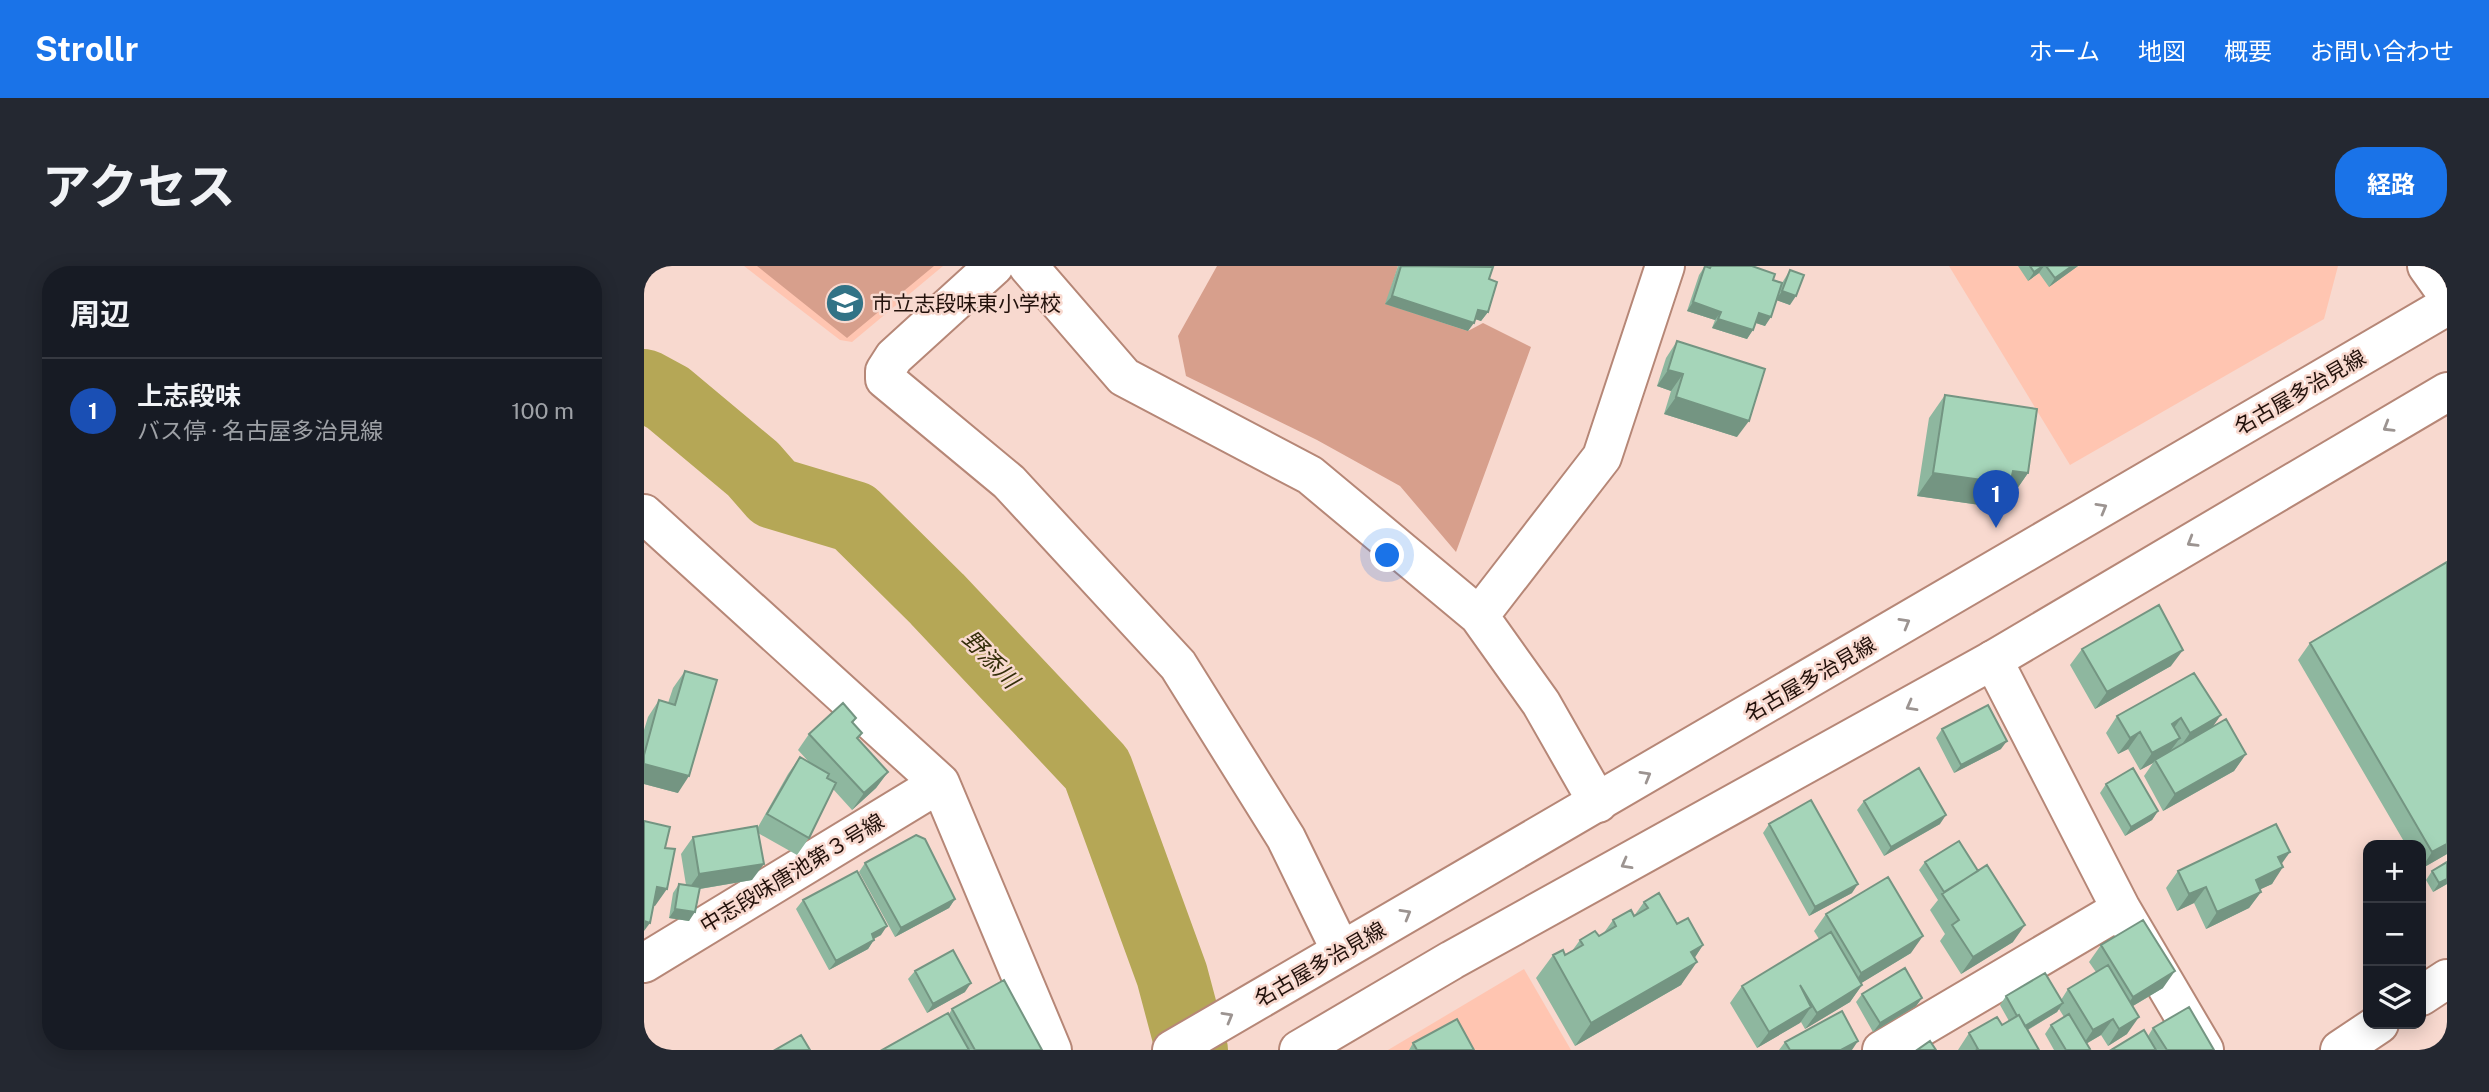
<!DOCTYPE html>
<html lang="ja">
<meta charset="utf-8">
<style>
:root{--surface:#171b24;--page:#242831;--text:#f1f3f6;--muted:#9ea1a6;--line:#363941;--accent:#1a73e8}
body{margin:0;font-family:"Public Sans","Noto Sans JP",sans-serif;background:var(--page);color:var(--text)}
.controls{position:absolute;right:21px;bottom:21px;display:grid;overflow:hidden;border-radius:14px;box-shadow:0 4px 18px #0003}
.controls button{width:63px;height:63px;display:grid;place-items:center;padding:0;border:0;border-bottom:2px solid var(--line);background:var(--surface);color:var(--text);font:35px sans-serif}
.you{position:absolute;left:744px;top:290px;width:24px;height:24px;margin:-18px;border:5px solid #fff;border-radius:50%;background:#1a73e8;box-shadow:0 0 0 10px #1a73e833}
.badge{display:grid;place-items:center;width:46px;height:46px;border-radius:50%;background:var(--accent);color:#fff;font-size:23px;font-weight:700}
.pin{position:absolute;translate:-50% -58px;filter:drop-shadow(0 2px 4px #0008)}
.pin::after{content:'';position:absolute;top:37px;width:24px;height:21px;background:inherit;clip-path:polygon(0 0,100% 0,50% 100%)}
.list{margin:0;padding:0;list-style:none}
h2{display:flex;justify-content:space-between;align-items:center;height:91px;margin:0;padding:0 28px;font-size:30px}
h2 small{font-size:23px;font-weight:400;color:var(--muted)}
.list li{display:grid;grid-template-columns:46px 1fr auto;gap:21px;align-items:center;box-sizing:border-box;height:105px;padding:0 28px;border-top:2px solid var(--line)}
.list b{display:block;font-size:26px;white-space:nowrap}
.list p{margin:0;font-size:23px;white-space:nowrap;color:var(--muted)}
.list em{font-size:23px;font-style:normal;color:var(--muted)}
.icon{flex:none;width:38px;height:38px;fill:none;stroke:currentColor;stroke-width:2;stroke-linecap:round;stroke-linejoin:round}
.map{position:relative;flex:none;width:1803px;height:784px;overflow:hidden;border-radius:28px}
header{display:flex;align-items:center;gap:42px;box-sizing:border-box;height:98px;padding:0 35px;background:var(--accent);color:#fff}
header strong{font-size:33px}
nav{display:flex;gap:38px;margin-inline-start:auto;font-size:24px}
.intro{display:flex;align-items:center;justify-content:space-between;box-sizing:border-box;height:168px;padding:0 42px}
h1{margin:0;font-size:49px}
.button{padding:18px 32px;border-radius:28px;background:var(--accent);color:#fff;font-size:24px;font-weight:700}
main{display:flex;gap:42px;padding:0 42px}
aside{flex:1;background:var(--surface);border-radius:28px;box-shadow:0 4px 18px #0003}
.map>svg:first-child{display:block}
</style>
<header>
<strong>Strollr</strong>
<nav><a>ホーム</a><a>地図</a><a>概要</a><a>お問い合わせ</a></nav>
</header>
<div class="intro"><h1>アクセス</h1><a class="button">経路</a></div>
<main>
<aside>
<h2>周辺<small></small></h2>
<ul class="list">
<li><span class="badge" style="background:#1a4fb4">1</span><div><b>上志段味</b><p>バス停 · 名古屋多治見線</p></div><em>100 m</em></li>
</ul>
</aside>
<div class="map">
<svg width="1803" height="784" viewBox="0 0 1803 784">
<rect width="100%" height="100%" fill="#f8d9cf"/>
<path fill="#ffc5b1" d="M100 0H299L208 76 196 74Z
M1305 0H1694L1680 53 1426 199Z
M880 703 927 784H744Z"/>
<path fill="#d79f8c" d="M113 0H290L203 72Z
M573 0H754L742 38 824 65 839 57 887 81 812 286 756 220 673 174 542 110 534 70Z"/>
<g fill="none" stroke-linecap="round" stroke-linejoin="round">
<path stroke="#b5a756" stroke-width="72" d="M0 119 24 132 109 203 130 227 210 251 293 333 453 503 528 709 548 784"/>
<g stroke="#b68777" stroke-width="42">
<path id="street" d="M350 0 250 91 241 105V113L365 216 534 399 642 572 697 685
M384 0 480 111 666 209 835 350 897 437 954 537
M0 248 296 517 408 784
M835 350 958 191 1021 0
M1349 394 1477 643 1560 784
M0 697 296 517
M1777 730 1803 713
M1238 784 1477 643
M1696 784 1735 758"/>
</g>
<g stroke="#b68777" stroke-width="42">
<path id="secondary" d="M1783 0 1803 28"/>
</g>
<g stroke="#b68777" stroke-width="42">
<path id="primary" d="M528 784 1803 40
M655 784 808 694 1349 394 1803 126"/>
</g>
<use href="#street" stroke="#fff" stroke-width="38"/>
<use href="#secondary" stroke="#fff" stroke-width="38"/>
<use href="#primary" stroke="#fff" stroke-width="38"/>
</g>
<path fill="#8eb79f" d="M754 0H847L845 13 844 46 837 55 831 53 824 65 741 38Z
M1061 0H1108L1129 14 1138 17 1146 4V39L1133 34 1121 60 1112 57 1103 73 1068 62 1071 54 1043 45 1055 9Z
M1374 0H1434L1405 21 1395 7 1384 15Z
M1033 75 1093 171 1020 148 1027 125 1013 120 1022 92Z
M1301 129 1384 207 1368 230 1359 229 1350 241 1273 230 1285 152Z
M1803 296V588L1777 603V579H1762L1654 394 1666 377Z
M1438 383 1527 400 1451 443 1426 399Z
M41 405 34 527 0 518V464L4 451 15 434 24 437 29 422Z
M1550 407 1569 461 1602 488 1590 505 1519 545 1500 510 1509 497 1496 504 1484 483 1474 488 1462 467 1473 450Z
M212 452 209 457 218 467 214 473 244 506 232 522 208 544 189 523 165 572 153 589 114 567 108 614 56 623 45 655 25 652 29 627 35 618 42 619 37 588 49 571 114 561 144 508 156 491 165 496 154 484 165 468Z
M1298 463 1357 483 1310 507 1292 472Z
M1462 518 1514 545 1508 554 1481 570 1456 527Z
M1220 535 1296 558 1240 590 1213 544Z
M1125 558 1208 627 1165 650 1119 567Z
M1281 596 1369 676 1317 708 1296 675 1301 668 1286 644 1294 634 1275 604Z
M1803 596V618L1789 626 1782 614 1788 605Z
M221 597 311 633 305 642 251 671 215 606Z
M1638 598 1628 618 1616 623 1617 626 1605 642 1562 663 1550 637 1533 645 1522 622 1534 605Z
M159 634 237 669 230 673 224 683 185 704 152 643Z
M1000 636 1033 658 1059 679 1051 691 1037 719 931 780 892 712 909 689H921L928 685 936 674 955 670 959 668 969 654 990 650Z
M1182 648 1267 687 1217 717 1218 719 1206 736 1161 763 1157 756 1113 782 1086 737 1098 720 1175 673 1170 665Z
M1457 679 1519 722 1489 740 1483 768 1464 780 1457 769 1442 778 1445 784H1410L1401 768 1407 759 1420 751 1415 743 1413 746 1384 764 1395 784H1314L1325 767 1358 759 1365 755 1356 739 1362 730 1417 734 1424 723 1452 706 1445 696Z
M271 705 321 726 283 747 264 713Z
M1218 728 1278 732 1272 740 1229 766 1212 736Z
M308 743 398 784H238L305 748Z
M1509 762 1570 784H1467L1504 770Z
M1141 776 1208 784H1135Z
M769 777 830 784H765Z"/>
<path fill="#749582" d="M1399 0H1400L1395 7 1384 15 1390 6Z
M1428 0H1434L1405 21 1411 12Z
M1138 25 1152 30 1146 39 1132 34Z
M748 30 830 57 824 65 741 38Z
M1049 36 1077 46 1071 54 1043 45Z
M834 44 844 46 837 55 828 52Z
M1115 47 1127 51 1121 60 1109 56Z
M1074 53 1109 64 1103 73 1068 62Z
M1024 104 1039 108 1027 125 1013 120Z
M1032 131 1105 155 1093 171 1020 148Z
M1369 205 1384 207 1368 230 1359 229 1350 241 1273 230 1289 207Z
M1539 384 1527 400 1451 443 1463 426Z
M1577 449 1565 466 1534 484 1546 467Z
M1537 452 1526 468 1528 458Z
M1496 466 1484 483 1474 488 1486 472Z
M1536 472 1524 488 1511 494 1509 497 1496 504 1508 487Z
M1363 475 1357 483 1310 507 1317 499Z
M1602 488 1590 505 1519 545 1531 528Z
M0 498 45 510 34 527 0 518Z
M244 506 232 522 208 544 220 527Z
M1514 545 1508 554 1481 570 1487 561Z
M1302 549 1296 558 1240 590 1247 581Z
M1803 578V588L1777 603 1788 586Z
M1646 586 1634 603V591Z
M120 598 108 614 43 625 55 608Z
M1639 601 1628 618 1600 631 1612 614Z
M1803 613V618L1789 626 1795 617Z
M1214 618 1208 627 1165 650 1171 641Z
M13 621 23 623 11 640 1 638Z
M1562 621 1550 637 1533 645 1545 628Z
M1617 626 1605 642 1562 663 1573 646Z
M311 633 305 642 251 671 257 662Z
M31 643 51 646 45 655 25 652Z
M0 655 6 657 0 665Z
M1381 659 1369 676 1317 708 1329 691Z
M243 660 237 669 221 677 228 668Z
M1279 670 1267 687 1206 724 1217 707Z
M230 674 224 683 185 704 192 695Z
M1059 679 1044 702 1053 696 1037 719 931 780 947 757 1047 686Z
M1531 705 1519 722 1477 747 1489 731Z
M327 717 321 726 283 747 289 738Z
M1218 719 1206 736 1161 763 1173 747Z
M1278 732 1272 740 1229 766 1236 757Z
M1419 737 1413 746 1373 770 1380 761Z
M1167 741 1156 757 1113 782 1125 766Z
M1495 751 1483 768 1464 780 1475 763Z
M1469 753 1457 769 1438 780 1449 764Z
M1214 775 1208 784H1197Z"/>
<path fill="#a5d5b9" stroke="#749582" stroke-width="2" d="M757 0 849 1 845 13 853 16 844 46 834 44 830 57 748 30Z
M1061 0 1066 2 1067 0H1108L1131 8 1129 14 1138 17 1127 51 1115 47 1109 64 1074 53 1077 46 1049 36Z
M1386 0H1399L1390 6Z
M1402 0H1428L1411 12Z
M1146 4 1160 9 1152 30 1138 25Z
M1033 75 1121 103 1105 155 1032 131 1039 108 1024 104Z
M1301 129 1393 143 1384 207 1369 205 1366 218 1289 207Z
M1803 296V578L1788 586 1666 377Z
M1515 339 1539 384 1463 426 1438 383Z
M41 405 73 414 45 510 0 498V489L15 434 31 439Z
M1550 407 1577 449 1546 467 1537 452 1528 458 1536 472 1508 487 1496 466 1486 472 1473 450Z
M199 437 212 452 208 456 218 467 213 472 244 506 220 527 165 468Z
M1344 439 1363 475 1317 499 1298 463Z
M1582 453 1602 488 1531 528 1511 494Z
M156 491 185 508 183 512 192 517 165 572 123 548Z
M1275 502 1302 549 1247 581 1220 535Z
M1489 502 1514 545 1487 561 1462 518Z
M1167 534 1214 618 1171 641 1125 558Z
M0 555 26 561 21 582 31 583 23 623 13 621 6 657 0 655Z
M1632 558 1646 586 1634 591 1639 601 1612 614 1617 626 1573 646 1562 621 1545 628 1534 605Z
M113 560 120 598 55 608 49 571Z
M272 569 281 573 311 633 257 662 221 597Z
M1315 575 1334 605 1300 626 1281 596Z
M1803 596V613L1795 617 1788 605Z
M1343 599 1381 659 1329 691 1308 659 1315 654 1298 628Z
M213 605 243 660 228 668 230 674 192 695 159 634Z
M1244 611 1279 670 1217 707 1182 648Z
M35 618 56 621 51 646 31 643Z
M1015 627 1033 658 1044 652 1059 679 1047 686 1053 696 947 757 909 689 919 684 921 689 939 679 936 674 951 665 955 670 972 660 969 654 987 644 990 650 1004 642 1000 636Z
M1499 654 1531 705 1489 731 1457 679Z
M1187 666 1218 719 1173 747 1156 719 1167 741 1125 766 1098 720Z
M309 684 327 717 289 738 271 705Z
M1464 699 1495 751 1475 763 1469 753 1449 764 1424 723Z
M1261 702 1278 732 1236 757 1218 728Z
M1401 707 1419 737 1381 760 1375 749 1373 750 1362 730Z
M360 714 398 784H331L308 743Z
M1545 741 1570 784H1523L1509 762Z
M1198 745 1214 775 1197 784H1146L1141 776Z
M304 747 325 784H238Z
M1425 748 1446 783 1444 784H1422L1407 759Z
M1375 749 1395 784H1332L1334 783 1325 767 1353 751 1358 759Z
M813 753 830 784H773L769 777Z
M1500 764 1512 784H1467Z
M157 769 166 784H131Z
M1286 775 1292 784H1273Z"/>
<defs><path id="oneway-chevron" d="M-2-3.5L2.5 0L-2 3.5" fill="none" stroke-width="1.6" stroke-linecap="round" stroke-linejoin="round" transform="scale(1.75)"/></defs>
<g stroke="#9c9491">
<use href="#oneway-chevron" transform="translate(1744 161) rotate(149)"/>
<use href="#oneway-chevron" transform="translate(1458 242) rotate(-30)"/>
<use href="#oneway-chevron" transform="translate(1548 276) rotate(149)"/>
<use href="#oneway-chevron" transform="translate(1261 357) rotate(-30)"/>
<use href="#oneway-chevron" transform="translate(1267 440) rotate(151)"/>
<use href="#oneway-chevron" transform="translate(1002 510) rotate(-30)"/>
<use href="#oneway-chevron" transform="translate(982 598) rotate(151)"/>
<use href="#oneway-chevron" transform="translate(762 648) rotate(-30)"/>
<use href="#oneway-chevron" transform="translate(584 751) rotate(-30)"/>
</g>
<defs>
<g id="school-disc" transform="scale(2.0125)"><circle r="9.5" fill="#327386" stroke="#f8d9cf"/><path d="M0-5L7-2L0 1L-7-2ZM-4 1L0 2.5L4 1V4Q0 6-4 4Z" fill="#fff"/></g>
</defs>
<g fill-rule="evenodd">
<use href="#school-disc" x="201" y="37"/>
</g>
<g text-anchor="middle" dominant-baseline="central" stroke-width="5" stroke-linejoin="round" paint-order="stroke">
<g font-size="21" fill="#22110b" stroke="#f8d9cf" text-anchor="start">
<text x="228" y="37">市立志段味東小学校</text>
</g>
<g font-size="21" fill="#22110b" stroke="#f8d9cf">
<text transform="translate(1656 126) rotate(-30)">名古屋多治見線</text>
<text transform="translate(1166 413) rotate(-30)">名古屋多治見線</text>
<text transform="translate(148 607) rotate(-31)">中志段味唐池第３号線</text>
<text transform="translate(676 698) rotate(-30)">名古屋多治見線</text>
</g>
<g font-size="23" font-style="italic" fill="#342e09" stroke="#f8d9cf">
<text transform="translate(347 393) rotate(46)">野添川</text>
</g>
</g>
</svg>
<div class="controls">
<button>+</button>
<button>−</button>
<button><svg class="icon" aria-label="layers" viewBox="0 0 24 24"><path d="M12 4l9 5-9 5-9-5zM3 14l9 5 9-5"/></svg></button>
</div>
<div class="you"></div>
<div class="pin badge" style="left:1352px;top:262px;background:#1a4fb4">1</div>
</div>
</main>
